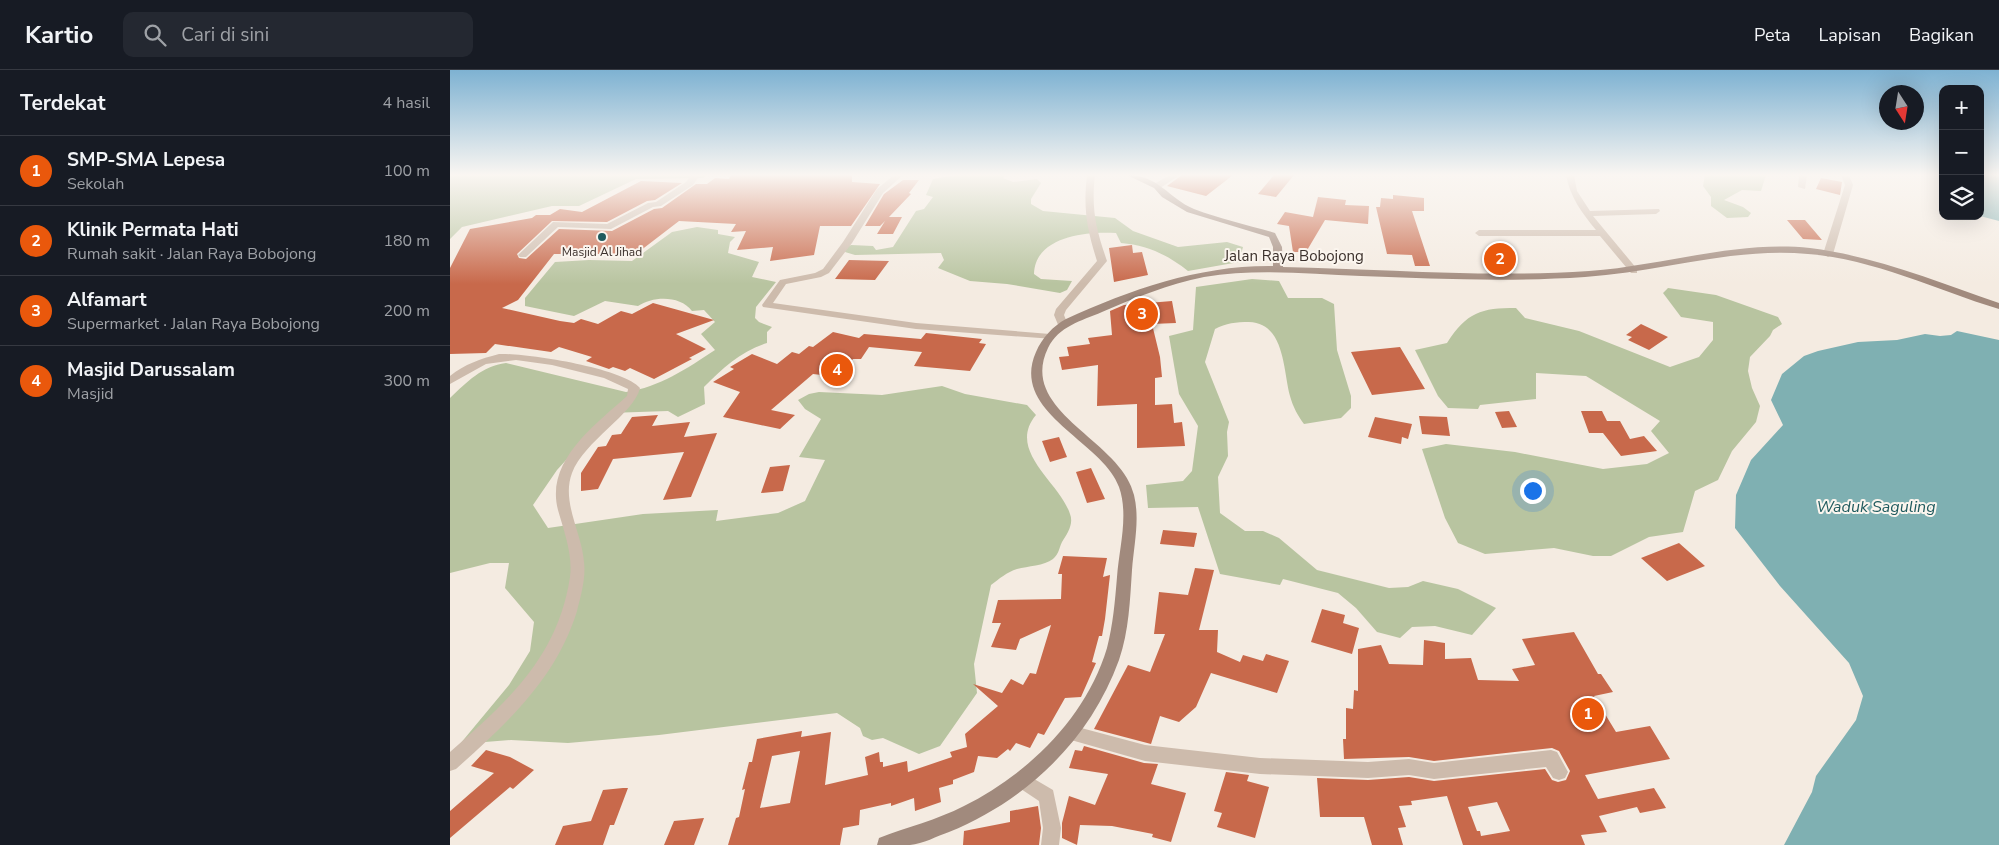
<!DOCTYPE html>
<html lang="id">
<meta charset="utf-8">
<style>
:root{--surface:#171b24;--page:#242831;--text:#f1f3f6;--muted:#9ea1a6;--line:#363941;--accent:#ea580c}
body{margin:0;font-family:"Nunito Sans",sans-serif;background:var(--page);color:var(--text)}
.controls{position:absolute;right:15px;top:15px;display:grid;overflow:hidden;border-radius:10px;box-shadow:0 5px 20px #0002}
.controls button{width:45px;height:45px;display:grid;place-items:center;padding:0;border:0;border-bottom:1px solid var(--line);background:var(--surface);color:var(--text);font:25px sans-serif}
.compass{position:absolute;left:1429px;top:15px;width:45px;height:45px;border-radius:50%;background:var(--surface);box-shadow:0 5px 20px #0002;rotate:168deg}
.you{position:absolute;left:1082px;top:420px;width:18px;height:18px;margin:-12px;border:4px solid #fff;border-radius:50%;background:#1a73e8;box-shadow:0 0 0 8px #1a73e833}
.badge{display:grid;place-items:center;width:32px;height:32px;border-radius:50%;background:var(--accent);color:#fff;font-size:16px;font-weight:700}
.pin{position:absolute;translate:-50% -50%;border:2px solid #fff;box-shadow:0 1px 5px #0006}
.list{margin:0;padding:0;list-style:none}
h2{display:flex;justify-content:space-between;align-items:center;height:65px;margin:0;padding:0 20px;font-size:21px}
h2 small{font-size:16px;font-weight:400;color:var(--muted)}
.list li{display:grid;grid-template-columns:32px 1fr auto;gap:15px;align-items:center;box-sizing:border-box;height:70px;padding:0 20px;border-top:1px solid var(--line)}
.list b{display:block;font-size:19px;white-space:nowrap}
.list p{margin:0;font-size:16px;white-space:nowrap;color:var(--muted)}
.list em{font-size:16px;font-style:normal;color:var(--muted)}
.icon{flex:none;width:28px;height:28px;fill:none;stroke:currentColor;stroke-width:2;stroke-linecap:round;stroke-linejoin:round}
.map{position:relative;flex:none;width:1549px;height:775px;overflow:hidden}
header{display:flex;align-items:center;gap:30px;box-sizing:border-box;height:70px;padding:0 25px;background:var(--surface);border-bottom:1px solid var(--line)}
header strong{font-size:24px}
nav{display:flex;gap:28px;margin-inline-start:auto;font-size:18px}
.search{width:350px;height:45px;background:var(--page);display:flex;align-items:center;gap:12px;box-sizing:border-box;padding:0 18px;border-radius:10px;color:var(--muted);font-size:19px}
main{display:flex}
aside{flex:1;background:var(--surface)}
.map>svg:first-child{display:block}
</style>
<header>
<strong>Kartio</strong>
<div class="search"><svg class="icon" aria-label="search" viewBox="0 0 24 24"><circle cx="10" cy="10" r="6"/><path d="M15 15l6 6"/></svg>Cari di sini</div>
<nav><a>Peta</a><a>Lapisan</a><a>Bagikan</a></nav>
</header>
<main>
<aside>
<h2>Terdekat<small>4 hasil</small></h2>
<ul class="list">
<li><span class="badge">1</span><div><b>SMP-SMA Lepesa</b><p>Sekolah</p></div><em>100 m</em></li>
<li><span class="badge">2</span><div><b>Klinik Permata Hati</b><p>Rumah sakit · Jalan Raya Bobojong</p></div><em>180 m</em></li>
<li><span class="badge">3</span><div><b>Alfamart</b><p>Supermarket · Jalan Raya Bobojong</p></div><em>200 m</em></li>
<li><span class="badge">4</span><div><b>Masjid Darussalam</b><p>Masjid</p></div><em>300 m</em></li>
</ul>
</aside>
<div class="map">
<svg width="1549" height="775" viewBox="0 0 1549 775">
<rect width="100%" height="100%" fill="#f4ebe1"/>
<path fill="#b8c4a0" d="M0 105H258L253 108 186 109 129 136H102L12 157 0 169Z
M506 105H555L553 108 563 112 587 109 591 113 581 129V134L593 141 665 148 683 161 728 177 777 172 793 177 789 192 738 201C718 185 697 175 671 173L666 163C637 161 585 166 584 204L591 209 622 211 617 220 610 223 557 214 520 211 488 198 494 190 491 183 405 185 395 182 396 178 401 175 423 176 426 180 443 177 466 141 474 139 483 127 476 125 483 109Z
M1255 105H1316L1311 121 1292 120 1274 130 1293 137 1301 143 1298 147 1277 148 1261 136V127L1253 116Z
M247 157 268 160V164L285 167 280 172 278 183 309 192 302 207 326 212 306 237 305 248 309 252 322 257 317 262V273C291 281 273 298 254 317L255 334 228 347 218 341 159 343 107 400 83 435 98 458 193 444 268 440 266 451 328 443 355 431 375 390 349 387 371 349 355 339 348 330 359 324 369 322 432 325 492 316 515 324 577 335 586 345C556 381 610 412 620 444 624 454 617 464 612 472 609 478 609 484 603 489 594 496 578 496 567 499 557 502 549 509 541 515L524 594 527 623 490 676 469 684 433 668 422 670 413 666 410 658 387 643 209 665 118 673 61 670 10 674 59 615 80 581 84 552 55 518 59 493H40L0 503V328C17 312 32 296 56 293L176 322C210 317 236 299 265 280L251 264 265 252 254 240 242 241C230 225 203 226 188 236L155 231 124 246 75 236V228L105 192 139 190 182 191 222 162Z
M802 209 829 211 838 228H872L884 234 887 280 901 326V338L891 348 854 354C848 346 843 337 840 326 833 300 835 253 799 252 786 252 776 253 765 259L755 292 779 352 777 362 778 386 768 407 770 443 795 461H813L829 468 867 500 939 518 958 517 973 511 1008 519 1046 538 1022 565 985 556 962 557 950 568 927 562 906 538 888 523 833 509 830 515 770 504 748 437 698 438 696 415 733 411 742 401 748 356 729 324 719 266 743 260 746 217Z
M1218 218 1266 225 1328 247 1332 254 1323 260 1320 266 1300 287 1298 301 1302 318 1310 336 1306 352 1282 381 1268 410 1245 421 1233 462 1199 467 1161 486H1143L1104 478 1035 484 1008 473 995 448 972 379 996 374 1065 382 1153 399 1197 394 1219 383 1201 361 1210 351 1136 306 1086 303V329L1030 335 1028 339 998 338 988 326 965 280 997 273C1017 242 1031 238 1066 238L1075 248 1129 261 1220 297 1249 287 1263 270V252L1231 247 1213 223Z"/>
<path fill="#7fb0b2" d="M1530 105H1549V151L1530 146Z
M1507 261 1549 270V775H1334L1362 722 1366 706 1406 650 1413 626 1399 593 1330 516 1285 458 1286 425 1301 390 1333 355 1321 330 1332 304 1354 286 1368 281 1408 272 1447 270 1475 264 1490 266 1501 265Z"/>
<path fill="#c8694b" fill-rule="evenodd" d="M281 105H402V112L430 114 401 156H370L364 185 320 191 323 177 287 180 296 161 281 162 286 154 229 151 186 184H104L68 230 52 238 110 251 124 253 131 249 148 254 171 241 182 244 203 233 264 250 226 264 256 279 239 288 242 289 204 309 180 298 175 301 163 297 159 299 136 291 142 287 109 277 101 282 45 274 36 283 0 284V198L20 159 82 148 86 145H100L110 139 132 142 191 111 232 113 205 130 197 131 157 152 102 151 67 184 69 188 76 189 109 159 162 161 204 139 212 138 246 114H257L265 108 279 109Z
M732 105H783L756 126 717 116Z
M824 105H844L826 127 808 124Z
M1371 108 1392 112 1390 125 1366 119Z
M453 110H469L459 123 461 124 439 147H452L443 164H427L435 151 430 156H415L434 124Z
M943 125 974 128V141H962L980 196H965L962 185 937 184 926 137H930L931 128 943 129Z
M868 127 896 130 895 135 919 136 918 154 875 150 856 182H843L839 156 827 154 835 142 863 147Z
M1337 150H1355L1372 170 1353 169Z
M682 175 683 183 692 182 698 205 664 212 659 178Z
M399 190 439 191 425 210 385 209Z
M722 231 726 253 702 254 710 287 712 307 705 308V335L722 334 724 353 732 352 735 376 687 378V334L647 336 648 295 612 300 609 287 619 286 617 277 640 274 638 268 662 265 660 241 674 235Z
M1191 254 1218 267 1199 280 1178 270 1182 267 1176 265Z
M383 262 409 268 414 264 471 269 476 263 532 269 529 273 536 274 520 301 464 296 472 282 419 277 411 289H403L388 307 363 304 321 340 345 345 330 359 273 347 290 322 263 312 284 299 280 297 302 284 327 294 342 282 349 284 359 276 363 277Z
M950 277 975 319 922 325 901 282Z
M1059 341 1067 357 1052 358 1045 342Z
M1131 341H1152L1157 351H1170L1180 369 1194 366 1207 381 1171 386 1153 363H1139Z
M208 345 202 356 240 352 234 367 267 363 241 427 213 430 234 382 163 389 148 419 131 421V403L148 377 156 376 162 365 171 364 182 347Z
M969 346 997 347 1000 366 972 364Z
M925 347 962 354 958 369 952 367 951 374 918 367Z
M609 367 617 387 600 392 592 371Z
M340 395 333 421 311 423 320 397Z
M641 398 655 429 637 433 626 402Z
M713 460 747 463 744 477 710 474Z
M1229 473 1255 496 1217 511 1191 488Z
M613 486 657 488 653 507 660 505 655 549 652 566H649L642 592 646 593 631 627 615 628 594 665 588 663 580 678 566 673 560 681 558 679 547 688 528 686 524 702 503 710V714L489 718 491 732 465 741 464 728 441 736V733L410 740 409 755 393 758 390 775H278L286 748 289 747 295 719 292 720 299 692H302L307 669 352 661 351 667 381 662 375 715 418 705 415 687 429 682 430 692H433V697L457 691 458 702 502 687 500 682 517 677 515 664 548 636 523 614 552 623 561 609 573 615 580 603 586 604 601 555 570 569 566 580 541 577 551 553H542L548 530 611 529 612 504H608ZM350 681 340 733 310 738 322 686Z
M745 498 764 500 749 560H768L767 582 790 592 793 585 813 591 816 584 839 591 827 623 761 603 746 637 729 652 710 646 701 674 644 659 678 595 700 602 715 564H704L709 522 738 525Z
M872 539 895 545 893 553 909 558 902 584 861 572Z
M1124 562 1148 604H1151L1163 622 1144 626 1166 662 1200 656 1220 689 1135 705 1148 729 1204 718 1216 738 1190 743 1187 737 1149 746 1157 762 1131 765 1135 775H1013L997 726 961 731 962 735 949 736 956 757 948 758 953 775H922L914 747H870L867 708 918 710 959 707 984 711 1095 699 1102 710 1108 712 1116 710 1120 701 1109 681 1102 678 984 691 959 687 894 689 893 669H896V638L903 639 904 620 908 621V579L931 575 939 594 973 595 974 570 995 573V589L1021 588 1028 610 1069 611 1062 599 1085 595 1072 569ZM1047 732 1060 761 1031 766 1030 761H1027L1018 737Z
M634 676 694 693 708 694 701 714 736 723 721 772 702 767 703 764 662 756 630 755 627 775 612 768V753L619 726 645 735 658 704 619 698 625 680 632 681Z
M36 680 60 687 84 700 63 719 60 717 0 768V741L44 703 21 696Z
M776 702 799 705 797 711 819 717 805 768 767 757 772 743 764 741Z
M173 718H178L164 755H160L153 775H105L113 756 141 751 153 720Z
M588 736 591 758 589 775H513L514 761 560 752V741Z
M254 748 244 775H214L224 751Z"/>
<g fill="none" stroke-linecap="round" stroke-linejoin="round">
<path fill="#cdbbac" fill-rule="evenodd" d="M241 105H250L243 115 211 136 203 137 161 159 108 157 76 187H70L68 185 103 152 157 154 198 133 206 132 236 112Z
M444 105H453L433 123 402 173 379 203 371 207 336 214 323 233 466 253 600 264 604 265V269L466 259 313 237 312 235 330 210 365 203 373 199 393 172 427 119Z
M637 105H645C641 139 646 159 657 191L616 240 614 245 618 255 613 258 609 257 604 245 606 239 647 191C637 159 633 139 637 105Z
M720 105H730L710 118H704V114Z
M1116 105H1124L1127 121 1140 141 1209 139 1210 141 1206 144 1143 146 1187 199V203H1181L1150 166H1029L1025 163 1029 160H1146C1132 143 1120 127 1116 105Z
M1349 105H1357L1355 119 1348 117Z
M1391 105H1399L1403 115 1383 184 1378 187 1373 184 1395 115Z
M49 284C76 283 173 298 190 318 184 344 134 371 122 403 111 432 132 463 134 492 136 508 131 525 127 541 106 609 57 653 6 699L0 701V682C57 632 108 587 120 507 123 485 114 461 108 440 95 391 145 355 177 326L178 319 154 308 102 295 66 290 36 294 0 314V306C15 294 30 289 49 284Z
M620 655 695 675 810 688 918 692 959 689 984 693 1101 680 1107 682 1118 702 1115 708 1109 710 1103 708 1096 697 984 709 959 705 918 708 810 704 695 691 614 668 612 663 614 658Z
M574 703 603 720 611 758 609 775H591L593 758 589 731 568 717 565 711 568 705Z"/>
<path fill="#a18a7d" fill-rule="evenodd" d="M677 105C709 105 718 128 744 139 770 149 798 155 825 163L832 177 833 197C935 199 1037 208 1139 201 1212 196 1286 170 1360 178 1425 186 1488 212 1549 233V239C1486 220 1424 189 1358 184 1283 177 1210 202 1135 207 1061 212 986 209 911 206 859 204 806 198 754 207 718 214 685 228 652 242 631 251 609 256 598 278 567 342 672 370 684 425 690 449 684 475 682 500 680 530 679 561 669 590 640 670 577 730 499 762 487 766 473 774 460 775 449 775 437 775 427 775L429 768C457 757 487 750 514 736 578 704 636 648 657 578 663 555 665 531 667 507 669 479 679 445 669 417 653 371 559 343 586 282 592 268 603 256 616 249 682 219 750 195 823 196V177L819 167 737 142 712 127 704 118Z"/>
</g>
<linearGradient id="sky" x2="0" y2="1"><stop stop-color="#7eb2d2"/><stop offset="0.49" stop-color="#faf6f2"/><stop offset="1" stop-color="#faf6f2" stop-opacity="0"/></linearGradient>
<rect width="1549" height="214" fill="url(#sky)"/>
<circle fill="#1f5a5e" stroke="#fbf5ee" stroke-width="2" cx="152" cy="167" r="5"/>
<g text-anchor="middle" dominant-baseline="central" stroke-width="4" stroke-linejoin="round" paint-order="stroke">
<g font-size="12" fill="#3b302b" stroke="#fbf5ee">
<text x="152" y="182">Masjid Al Jihad</text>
</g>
<g font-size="15" fill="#3b302b" stroke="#fbf5ee">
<text x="844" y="186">Jalan Raya Bobojong</text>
</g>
<g font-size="16" font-style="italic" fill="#1f5a5e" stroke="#fbf5ee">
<text x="1426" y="437">Waduk Saguling</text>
</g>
</g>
</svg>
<div class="controls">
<button>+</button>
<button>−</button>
<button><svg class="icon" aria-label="layers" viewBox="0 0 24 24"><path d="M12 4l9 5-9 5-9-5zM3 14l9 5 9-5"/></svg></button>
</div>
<svg class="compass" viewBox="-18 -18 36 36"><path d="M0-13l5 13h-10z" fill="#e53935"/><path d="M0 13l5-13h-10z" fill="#9ea1a6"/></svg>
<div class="you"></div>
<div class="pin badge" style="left:1138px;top:644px">1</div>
<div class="pin badge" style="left:1050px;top:189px">2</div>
<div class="pin badge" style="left:692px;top:244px">3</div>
<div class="pin badge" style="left:387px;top:300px">4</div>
</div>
</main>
